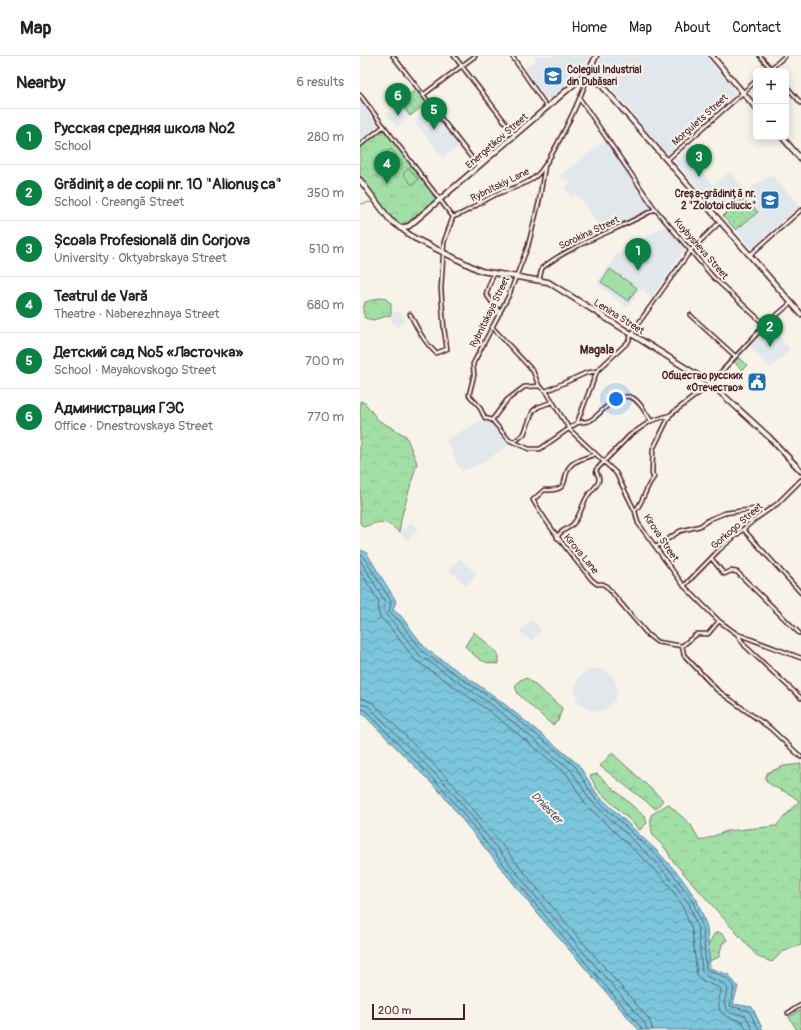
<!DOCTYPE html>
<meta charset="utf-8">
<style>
:root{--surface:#fff;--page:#f6f6f6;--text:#222;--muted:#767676;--line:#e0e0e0;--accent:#0b8043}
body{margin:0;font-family:Pangolin,sans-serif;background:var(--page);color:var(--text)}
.controls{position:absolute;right:12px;top:12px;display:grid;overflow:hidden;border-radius:6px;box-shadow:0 2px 10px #0003}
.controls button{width:36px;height:36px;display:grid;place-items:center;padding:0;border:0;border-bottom:1px solid var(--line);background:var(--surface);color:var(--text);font:20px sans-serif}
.scale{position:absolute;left:12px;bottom:10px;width:93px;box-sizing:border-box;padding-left:4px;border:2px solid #4a1f2b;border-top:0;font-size:11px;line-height:14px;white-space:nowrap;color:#4a1f2b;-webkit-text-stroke:3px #f7f3e8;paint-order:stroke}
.you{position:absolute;left:256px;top:343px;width:14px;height:14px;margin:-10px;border:3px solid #fff;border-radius:50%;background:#1a73e8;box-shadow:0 0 0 6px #1a73e833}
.badge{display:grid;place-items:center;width:26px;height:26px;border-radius:50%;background:var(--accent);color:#fff;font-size:13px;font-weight:700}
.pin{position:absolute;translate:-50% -33px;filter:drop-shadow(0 1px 2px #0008)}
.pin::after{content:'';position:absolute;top:21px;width:14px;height:12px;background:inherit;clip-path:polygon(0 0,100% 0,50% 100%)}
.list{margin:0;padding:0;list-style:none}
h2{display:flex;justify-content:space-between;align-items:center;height:52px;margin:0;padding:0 16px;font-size:17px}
h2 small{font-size:13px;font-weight:400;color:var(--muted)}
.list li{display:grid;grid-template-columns:26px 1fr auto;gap:12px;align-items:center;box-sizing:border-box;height:56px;padding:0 16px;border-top:1px solid var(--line)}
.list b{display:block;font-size:15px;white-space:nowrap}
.list p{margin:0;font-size:13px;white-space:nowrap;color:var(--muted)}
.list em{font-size:13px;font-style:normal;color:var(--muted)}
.map{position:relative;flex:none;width:441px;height:974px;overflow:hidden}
header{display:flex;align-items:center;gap:24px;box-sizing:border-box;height:56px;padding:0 20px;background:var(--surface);border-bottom:1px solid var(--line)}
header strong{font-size:19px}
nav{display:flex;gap:22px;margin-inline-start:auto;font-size:14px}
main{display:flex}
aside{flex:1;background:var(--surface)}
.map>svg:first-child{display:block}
</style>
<header>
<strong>Map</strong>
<nav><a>Home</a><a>Map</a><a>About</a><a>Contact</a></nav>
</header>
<main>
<aside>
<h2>Nearby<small>6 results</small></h2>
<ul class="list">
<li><span class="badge">1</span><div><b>Русская средняя школа №2</b><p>School</p></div><em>280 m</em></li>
<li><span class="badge">2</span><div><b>Grădinița de copii nr. 10 &quot;Alionușca&quot;</b><p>School · Creangă Street</p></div><em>350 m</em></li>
<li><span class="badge">3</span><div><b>Școala Profesională din Corjova</b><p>University · Oktyabrskaya Street</p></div><em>510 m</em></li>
<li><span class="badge">4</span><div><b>Teatrul de Vară</b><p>Theatre · Naberezhnaya Street</p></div><em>680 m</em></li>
<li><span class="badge">5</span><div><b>Детский сад №5 «Ласточка»</b><p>School · Mayakovskogo Street</p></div><em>700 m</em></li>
<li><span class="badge">6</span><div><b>Администрация ГЭС</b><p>Office · Dnestrovskaya Street</p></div><em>770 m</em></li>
</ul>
</aside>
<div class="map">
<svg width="441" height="974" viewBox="0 0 441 974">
<defs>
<pattern id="forest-crowns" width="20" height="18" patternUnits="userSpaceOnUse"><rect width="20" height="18" fill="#a2dfa6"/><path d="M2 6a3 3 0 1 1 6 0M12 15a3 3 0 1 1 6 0" fill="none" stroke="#8dbf8f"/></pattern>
<pattern id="park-dots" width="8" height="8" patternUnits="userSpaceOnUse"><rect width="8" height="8" fill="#a2dfa6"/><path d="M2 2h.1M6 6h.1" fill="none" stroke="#8dbf8f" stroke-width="1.8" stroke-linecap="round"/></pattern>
<pattern id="water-waves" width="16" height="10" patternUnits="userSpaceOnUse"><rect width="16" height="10" fill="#7cc6dc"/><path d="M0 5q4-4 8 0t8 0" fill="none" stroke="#68a0b3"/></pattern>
</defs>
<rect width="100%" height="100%" fill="#f7f3e8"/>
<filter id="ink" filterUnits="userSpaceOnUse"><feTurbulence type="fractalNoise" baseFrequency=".025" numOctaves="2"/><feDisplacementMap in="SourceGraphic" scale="8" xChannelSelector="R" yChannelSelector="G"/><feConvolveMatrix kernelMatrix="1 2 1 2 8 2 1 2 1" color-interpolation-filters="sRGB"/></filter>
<g filter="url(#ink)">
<path fill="#e2e7ec" d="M176 0H230L223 13 213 24 188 45 164 12 175 5Z
M240 0H346L377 37 346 68 310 99H307L235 12Z
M0 43 20 68 0 85Z
M40 47 50 60 37 71 26 58Z
M70 52 99 90 83 102 54 65Z
M246 84 293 153 242 178 230 155 216 138 212 141 205 132 211 126 199 120Z
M330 91 341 105 337 109 353 129 370 116 384 133V135L361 157 315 105Z
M412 119 440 150 392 192 376 174 398 156 382 140 396 128Z
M306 169 326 192 291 242 282 232 267 252 238 228V225L254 203 253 201Z
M35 256H40L46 264 38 271 29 262Z
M409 270 430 293 411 312 389 290Z
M131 365 149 389 121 408 101 415 86 384 118 366Z
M51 467 59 474 47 484 39 476Z
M99 502 117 518 107 530 89 514Z
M171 563 182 574 171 585 160 576Z
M215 634a21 21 0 1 1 42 0a21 21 0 1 1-42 0Z"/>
<path fill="url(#forest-crowns)" stroke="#767f68" d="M25 74 77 141V144L48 167 42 168 34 165 0 122V91L21 75Z
M23 241 31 247V259L13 264 5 262 3 255 5 246Z
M0 345 5 347 18 364 46 380 57 407 42 459 39 476C24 463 22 465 3 471L0 467Z
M114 576 138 597V608C123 608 115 601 105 590Z
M167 622 202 652 198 665 192 669 158 638 155 630 160 624Z
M252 697 303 744 296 753 240 710Z
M441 708V889L422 896 412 906 398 901 311 803C302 780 289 790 291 759L308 748 331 769 340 785 367 775 416 770 439 745C428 734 413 734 405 723L407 717 424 710Z
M237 718 285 761 287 767 280 774 237 733 230 720Z
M358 876 364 879 367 884 362 888 359 901 349 905 348 890 354 878Z
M441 954V974H437L429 961Z"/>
<path fill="url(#park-dots)" stroke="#767f68" d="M56 34 67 47 50 60 39 45Z
M382 142 398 156 376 174 363 160Z"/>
<path fill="#a2dfa6" stroke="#767f68" d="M31 93 43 108 34 115 22 100Z
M49 112 58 124 52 129 43 118Z
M250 213 277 232 268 245 241 226Z
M379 301 387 309 382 314 374 306Z"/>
<path fill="url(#water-waves)" stroke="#688395" d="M0 494 6 496 36 545 33 554 41 560 66 593 137 642 218 708 237 738 299 797 320 820 337 844 347 871 350 912 369 919 378 931 373 948 392 951 403 974H279L177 857 81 737 0 655Z"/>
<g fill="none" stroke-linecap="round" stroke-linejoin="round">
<path stroke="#5e6272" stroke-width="1" d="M0 498 3 500 31 545 29 556 38 563 63 596 135 645 215 710 234 741 296 799 317 823 333 846 343 872 346 913 367 922 374 932 370 950 389 955 399 974
M0 504 25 545 24 553 25 558 34 567 59 599 132 649 211 714 231 745 293 803 313 826 329 848 338 873 342 916C349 925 362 923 368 933L364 946 366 952 371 957 386 960 393 974
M0 515 19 546 18 554 20 561 30 571 55 604 128 654 207 718 226 749 288 807 309 829 323 851 332 874 337 919 343 925 360 932 361 934C355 957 361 960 382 965L387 974
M0 642 12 646 92 727 189 847 289 963 293 974
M0 648 8 650 88 731 184 851 285 967 287 974
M0 653 5 654 84 734 180 854 280 970 282 974"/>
<path stroke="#688395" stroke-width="1" d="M1 148 12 146 16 150"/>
<g stroke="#4a1f2b" stroke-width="5.5">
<path id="street" d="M33 0 118 110
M94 0 155 79
M152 0 187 51
M400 0 413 15
M408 15 425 0
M426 30 441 47
M0 39 93 161
M63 39 115 0
M220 43 295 153 353 221 405 269
M0 89 24 70
M307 104 396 25
M390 199 441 154
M133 219 126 238 140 257
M179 224 182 212C215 186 259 174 295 153
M50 258C57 272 64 286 76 297L87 293 84 273 81 233 84 186 93 161C107 157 120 146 133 140 147 133 163 131 175 121 190 109 225 35 229 15
M330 259 375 300
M132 271 173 315 179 330 186 335 210 374 256 417 275 455 278 467 324 530 359 565 377 578 385 590 441 642
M186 335 226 317 237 315 268 286 275 272 331 194 360 166
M132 364 125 362 119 350 109 339 114 319 113 308 149 239 168 190 179 146 185 109
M132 364 149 384 169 393H180L217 367 237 315
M132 364 147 344 164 331 179 330
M217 367C221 366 225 366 229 365 236 362 241 355 246 351 271 330 277 343 291 365
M154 386 164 378 173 355 178 351 192 346
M235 398C227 402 217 403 211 409 200 420 213 436 184 434L173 444C190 473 210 498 232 524L237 528H243L247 531 288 579 297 586 322 590
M275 455C284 445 285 432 294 421L292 418 293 393 310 359
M383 473 441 537
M197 482C199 474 208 474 213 468 222 458 222 446 229 438 232 434 239 429 239 423 239 420 236 417 236 414L270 379 291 365 310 359 348 330 405 269 431 247
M296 491 320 475 340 470 350 463 365 457 396 453 403 456
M352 503 364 518 371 515 377 516 439 577
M324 530 359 494 394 464 417 448 441 424
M359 565 348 578H337L322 590 324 599 357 634 410 672 441 701
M377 578 441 602
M428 957 441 949"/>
</g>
<g stroke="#4a1f2b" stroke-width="7">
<path id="secondary" d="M352 0 396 52
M229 15 441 258
M422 81 441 103
M0 124 30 164 54 182 121 215 188 226 350 327 409 381 441 415
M40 172 49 170 213 29 229 15 236 0"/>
</g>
<use href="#street" stroke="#f7f3e8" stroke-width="2.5"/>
<use href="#secondary" stroke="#f7f3e8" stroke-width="4"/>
</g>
</g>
<defs>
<g id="university-square" transform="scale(1)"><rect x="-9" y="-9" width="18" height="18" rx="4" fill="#1f6fb2" stroke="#f7f3e8"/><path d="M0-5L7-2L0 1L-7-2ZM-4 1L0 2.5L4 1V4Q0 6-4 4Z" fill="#fff"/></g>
<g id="school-square" transform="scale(1)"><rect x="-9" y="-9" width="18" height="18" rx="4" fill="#1f6fb2" stroke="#f7f3e8"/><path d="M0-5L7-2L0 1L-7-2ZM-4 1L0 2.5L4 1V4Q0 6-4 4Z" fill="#fff"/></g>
<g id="civic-square" transform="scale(1)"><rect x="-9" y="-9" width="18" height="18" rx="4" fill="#1f6fb2" stroke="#f7f3e8"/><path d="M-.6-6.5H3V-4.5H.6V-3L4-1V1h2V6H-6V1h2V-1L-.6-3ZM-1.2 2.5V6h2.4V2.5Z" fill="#fff"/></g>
</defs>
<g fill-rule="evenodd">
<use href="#university-square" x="193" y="20"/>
<use href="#school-square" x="410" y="144"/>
<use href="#civic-square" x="397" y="326"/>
</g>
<g text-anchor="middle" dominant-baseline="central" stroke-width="4" stroke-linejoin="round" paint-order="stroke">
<g font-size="10" font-weight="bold" fill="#4a1f2b" stroke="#f7f3e8" text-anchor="end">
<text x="207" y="14" text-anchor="start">Colegiul Industrial<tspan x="207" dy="12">din Dubăsari</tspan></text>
<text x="396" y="138">Creșa-grădiniță nr.<tspan x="396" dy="12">2 "Zolotoi cliucic"</tspan></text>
<text x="383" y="320">Общество русских<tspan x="383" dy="12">«Отечество»</tspan></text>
</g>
<g font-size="10" fill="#4a1f2b" stroke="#f7f3e8">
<text transform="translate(340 64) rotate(-42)">Morgulets Street</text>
<text transform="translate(137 85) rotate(-41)">Energetikov Street</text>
<text transform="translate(140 129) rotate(-26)">Rybnitskiy Lane</text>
<text transform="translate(229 177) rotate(-25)">Sorokina Street</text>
<text transform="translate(341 193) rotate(49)">Kuybysheva Street</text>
<text transform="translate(130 256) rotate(-64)">Rybnitskaya Street</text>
<text transform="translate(259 261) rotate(32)">Lenina Street</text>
<text transform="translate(377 470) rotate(-41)">Gorkogo Street</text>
<text transform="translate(301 482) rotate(56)">Kirova Street</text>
<text transform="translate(221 498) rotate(50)">Kirova Lane</text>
</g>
<g font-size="11" font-style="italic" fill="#595160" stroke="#f7f3e8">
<text transform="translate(187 752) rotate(46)">Dniester</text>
</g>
<g font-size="12" font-weight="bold" fill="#4a1f2b" stroke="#f7f3e8">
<text x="237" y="294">Magala</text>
</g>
</g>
</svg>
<div class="controls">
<button>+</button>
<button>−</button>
</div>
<div class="scale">200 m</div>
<div class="you"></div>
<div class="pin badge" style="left:278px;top:215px">1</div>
<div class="pin badge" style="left:410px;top:291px">2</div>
<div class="pin badge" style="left:339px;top:121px">3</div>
<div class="pin badge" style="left:27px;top:128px">4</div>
<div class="pin badge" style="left:74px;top:74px">5</div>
<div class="pin badge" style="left:38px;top:60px">6</div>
</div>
</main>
